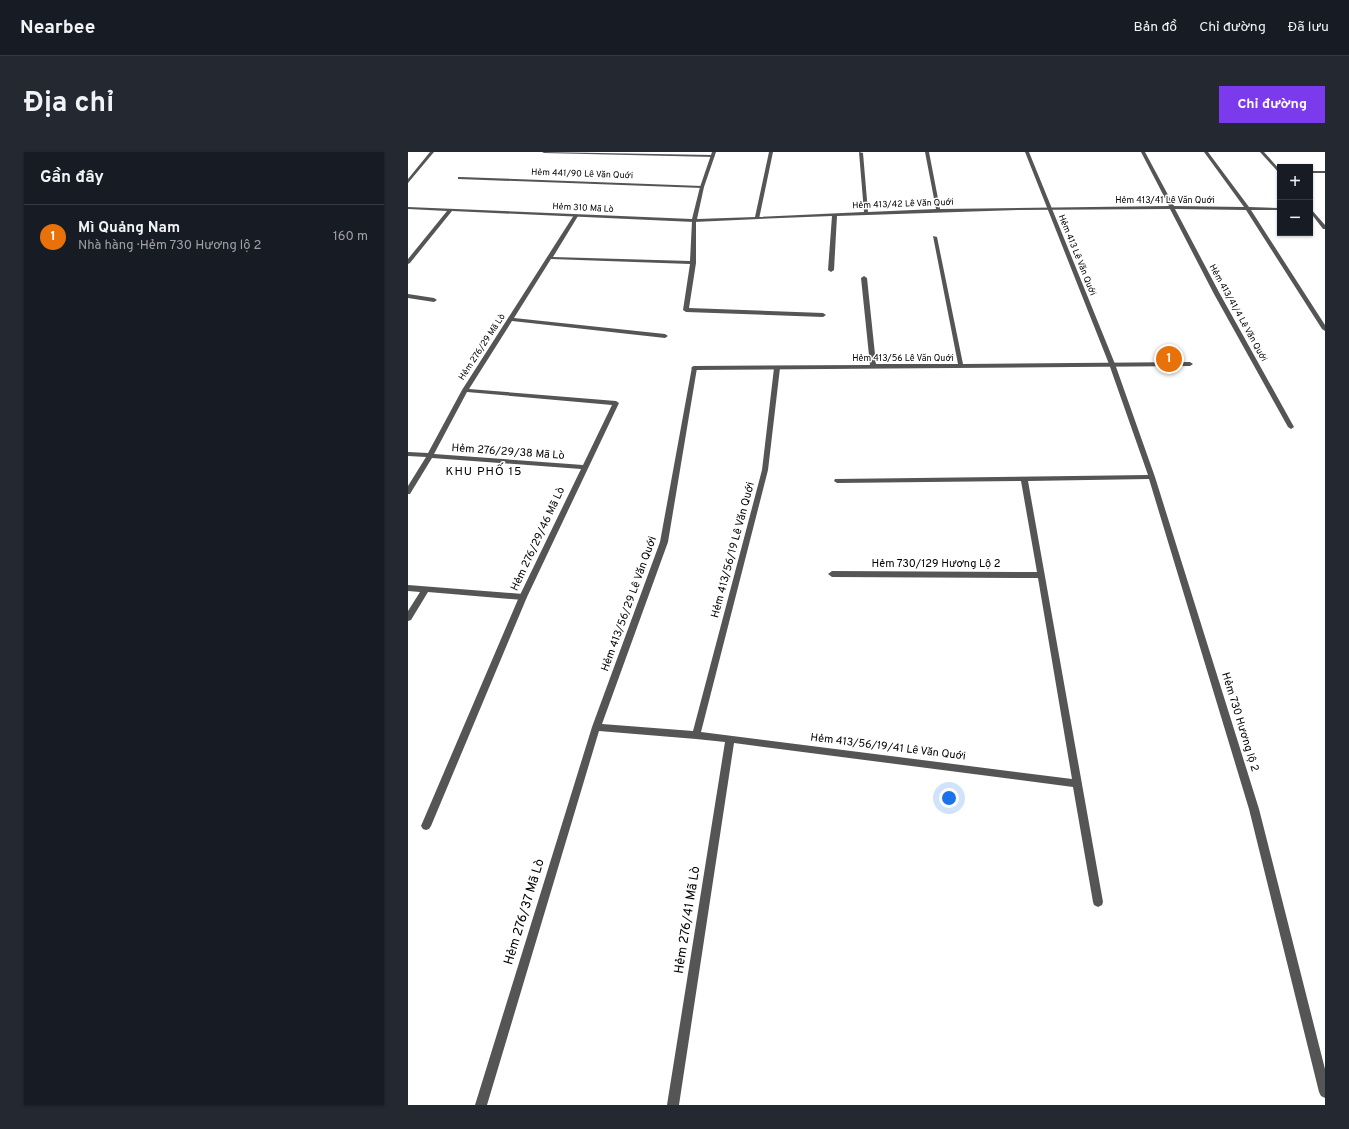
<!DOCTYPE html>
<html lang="vi">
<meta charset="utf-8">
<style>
:root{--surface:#171b24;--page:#242831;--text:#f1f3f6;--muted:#9ea1a6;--line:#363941;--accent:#7c3aed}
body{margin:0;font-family:Overpass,sans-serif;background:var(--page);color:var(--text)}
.controls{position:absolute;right:12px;top:12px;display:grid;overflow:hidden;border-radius:0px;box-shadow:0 1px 3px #0004}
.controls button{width:36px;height:36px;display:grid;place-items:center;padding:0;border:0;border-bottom:1px solid var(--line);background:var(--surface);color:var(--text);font:20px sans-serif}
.you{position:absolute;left:541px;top:646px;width:14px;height:14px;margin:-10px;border:3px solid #fff;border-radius:50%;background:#1a73e8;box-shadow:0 0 0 6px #1a73e833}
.badge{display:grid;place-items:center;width:26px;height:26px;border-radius:50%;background:var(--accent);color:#fff;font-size:13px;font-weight:700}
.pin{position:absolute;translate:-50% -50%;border:2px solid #fff;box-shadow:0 1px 4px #0006}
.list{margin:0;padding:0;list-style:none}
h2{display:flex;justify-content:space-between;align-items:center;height:52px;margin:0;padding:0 16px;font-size:17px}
h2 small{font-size:13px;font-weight:400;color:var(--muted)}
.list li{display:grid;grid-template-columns:26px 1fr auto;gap:12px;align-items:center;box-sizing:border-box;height:64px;padding:0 16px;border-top:1px solid var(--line)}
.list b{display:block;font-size:15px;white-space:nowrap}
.list p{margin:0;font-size:13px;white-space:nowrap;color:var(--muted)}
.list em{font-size:13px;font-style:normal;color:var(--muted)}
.map{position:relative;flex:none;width:917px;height:953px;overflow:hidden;border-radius:0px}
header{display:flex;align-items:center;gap:24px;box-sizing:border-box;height:56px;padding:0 20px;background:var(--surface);border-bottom:1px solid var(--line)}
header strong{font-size:19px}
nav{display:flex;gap:22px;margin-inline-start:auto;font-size:14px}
.intro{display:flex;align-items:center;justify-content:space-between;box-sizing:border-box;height:96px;padding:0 24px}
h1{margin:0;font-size:28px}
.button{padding:10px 18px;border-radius:0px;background:var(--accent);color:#fff;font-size:14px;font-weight:700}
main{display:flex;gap:24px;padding:0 24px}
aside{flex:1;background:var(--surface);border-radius:0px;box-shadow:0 1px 3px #0004}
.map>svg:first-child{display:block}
</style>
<header>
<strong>Nearbee</strong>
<nav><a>Bản đồ</a><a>Chỉ đường</a><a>Đã lưu</a></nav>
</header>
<div class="intro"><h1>Địa chỉ</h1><a class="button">Chỉ đường</a></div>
<main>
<aside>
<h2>Gần đây<small></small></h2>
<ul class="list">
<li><span class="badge" style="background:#e8710a">1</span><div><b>Mì Quảng Nam</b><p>Nhà hàng · Hẻm 730 Hương lộ 2</p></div><em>160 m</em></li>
</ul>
</aside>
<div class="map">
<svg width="917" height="953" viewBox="0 0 917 953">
<rect width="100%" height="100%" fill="#fff"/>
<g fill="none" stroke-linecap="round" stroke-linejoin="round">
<path fill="#555" fill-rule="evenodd" d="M134 0 305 3 307 4 305 5 136 1Z
M451 0 455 1 460 60 528 57 517 0H521L532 57 761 54 733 0H737L766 54 836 55 796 0H800L841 55 872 56V58H843L917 173V179L914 177 838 58 767 57 812 142 886 275 883 277 880 275 806 142 762 57 610 58 429 64 426 118 423 120 420 118 424 64 349 67 347 66 349 65 456 60Z
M852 0H856L872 18V22Z
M902 19H917V21H902Z
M52 25 294 34 296 35 294 36 50 27V25Z
M902 56 917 73V77H915L902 60Z
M166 63 170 64 145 105 282 109 284 69 286 68 288 69V111L281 156 415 161 418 163 415 165 278 160 275 158 282 112 143 107 106 166 257 182 260 184 257 186 104 169 61 237 208 249 211 251 119 445 23 674 21 677 18 678 15 677 13 674 111 445 173 317 24 306 2 342H0V334L18 305 0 304V300L20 301 54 238ZM59 240 204 253 175 313 26 302Z
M525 84 529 85 555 212 782 210 785 212 782 214 286 218 283 216 286 214 462 213 453 126 456 124 459 126 468 212H550Z"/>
<path fill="#555" fill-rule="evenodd" d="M22 0H26L0 31V27Z
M304 0H308L296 35 289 67 347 65 361 0H365L351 67 286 70 44 59 2 111 0 112V107L39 59 0 57V55L284 67 292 35Z
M617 0H621L707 212 747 325 851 657 917 917V946L913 944 911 940 841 657 741 327 620 329 695 750 694 753 690 755 686 753 685 750 665 635 326 591 271 953H259L317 590 288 587 191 579 79 953H67L184 575 252 390 284 215 286 214 289 216 260 390 194 572 285 579 354 318 366 216 369 214 372 216 360 318 293 580 664 627 630 426 424 425 420 422 424 419 629 420 613 329 429 331 426 329 427 327 740 323 701 212Z
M0 142 26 146 29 148 26 150 0 146Z
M0 433 115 442 119 445 115 448 20 440 3 468 0 469V459L12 440 0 439Z"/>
</g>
<g text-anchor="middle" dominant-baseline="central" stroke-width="3" stroke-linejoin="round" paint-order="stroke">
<g font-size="9" fill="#000" stroke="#fff">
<text transform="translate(174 22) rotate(2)">Hẻm 441/90 Lê Văn Quới</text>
<text x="757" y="48">Hẻm 413/41 Lê Văn Quới</text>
<text transform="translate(495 52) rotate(-2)">Hẻm 413/42 Lê Văn Quới</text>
<text transform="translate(175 56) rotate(3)">Hẻm 310 Mã Lò</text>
<text transform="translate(669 103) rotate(68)">Hẻm 413 Lê Văn Quới</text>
<text transform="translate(830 161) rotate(61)">Hẻm 413/41/4 Lê Văn Quới</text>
<text transform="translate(74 195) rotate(-57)">Hẻm 276/29 Mã Lò</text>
<text x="495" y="206">Hẻm 413/56 Lê Văn Quới</text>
</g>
<g font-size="11" fill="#000" stroke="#fff">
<text transform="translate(100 300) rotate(4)">Hẻm 276/29/38 Mã Lò</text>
<text transform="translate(130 387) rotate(-65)">Hẻm 276/29/46 Mã Lò</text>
<text transform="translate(325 398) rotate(-75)">Hẻm 413/56/19 Lê Văn Quới</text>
<text x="528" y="412">Hẻm 730/129 Hương Lộ 2</text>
<text transform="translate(221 452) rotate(-70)">Hẻm 413/56/29 Lê Văn Quới</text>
<text transform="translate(832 570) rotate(73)">Hẻm 730 Hương lộ 2</text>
<text transform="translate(480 595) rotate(7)">Hẻm 413/56/19/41 Lê Văn Quới</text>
</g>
<g font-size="12" letter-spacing="1" fill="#000" stroke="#fff">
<text x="76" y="320">KHU PHỐ 15</text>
</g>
<g font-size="13" fill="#000" stroke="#fff">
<text transform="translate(117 760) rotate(-73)">Hẻm 276/37 Mã Lò</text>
<text transform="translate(280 768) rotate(-81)">Hẻm 276/41 Mã Lò</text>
</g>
</g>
</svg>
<div class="controls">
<button>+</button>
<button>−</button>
</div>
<div class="you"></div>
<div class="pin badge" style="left:761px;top:207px;background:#e8710a">1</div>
</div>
</main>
